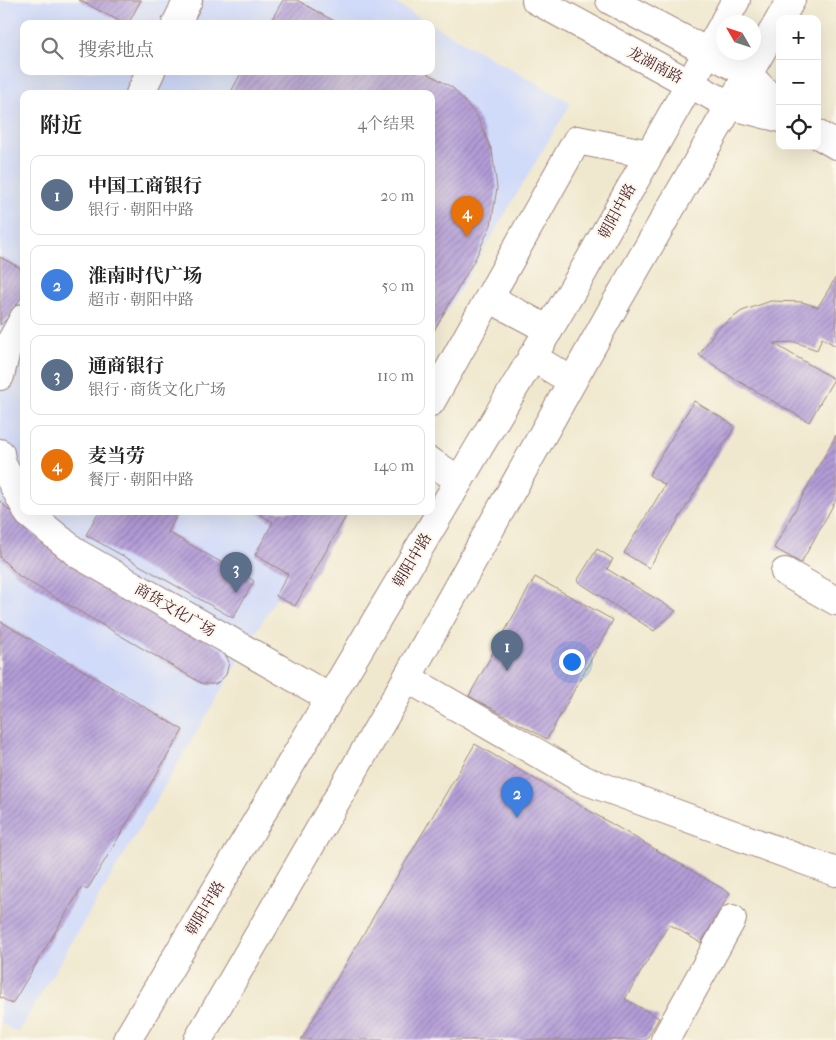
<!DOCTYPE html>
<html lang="zh">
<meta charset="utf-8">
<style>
:root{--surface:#fff;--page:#f2f2f2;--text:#222;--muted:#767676;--line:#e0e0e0;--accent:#0b8043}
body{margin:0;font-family:"IM FELL French Canon","Noto Serif SC",serif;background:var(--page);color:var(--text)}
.controls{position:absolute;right:15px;top:15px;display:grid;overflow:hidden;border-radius:10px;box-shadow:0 5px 20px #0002}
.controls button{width:45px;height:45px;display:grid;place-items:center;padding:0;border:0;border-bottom:1px solid var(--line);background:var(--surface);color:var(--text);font:25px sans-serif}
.compass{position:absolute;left:716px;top:15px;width:45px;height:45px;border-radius:50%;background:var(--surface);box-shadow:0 5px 20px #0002;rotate:309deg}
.you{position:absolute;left:571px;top:661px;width:18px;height:18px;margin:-12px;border:4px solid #fff;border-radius:50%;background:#1a73e8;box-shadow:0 0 0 8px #1a73e833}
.badge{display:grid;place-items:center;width:32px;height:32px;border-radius:50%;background:var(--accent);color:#fff;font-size:16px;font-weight:700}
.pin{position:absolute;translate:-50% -41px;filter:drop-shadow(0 1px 2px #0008)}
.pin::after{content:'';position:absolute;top:26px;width:18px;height:15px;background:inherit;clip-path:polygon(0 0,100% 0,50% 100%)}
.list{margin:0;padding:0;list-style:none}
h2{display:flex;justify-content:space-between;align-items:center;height:65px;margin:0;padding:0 20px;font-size:21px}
h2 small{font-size:16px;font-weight:400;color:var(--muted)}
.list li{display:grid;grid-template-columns:32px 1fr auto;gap:15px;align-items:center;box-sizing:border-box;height:80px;margin:0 10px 10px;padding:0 10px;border:1px solid var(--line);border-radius:10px}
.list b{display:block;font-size:19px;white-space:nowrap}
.list p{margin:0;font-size:16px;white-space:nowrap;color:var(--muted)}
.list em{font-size:16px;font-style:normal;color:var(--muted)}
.icon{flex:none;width:28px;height:28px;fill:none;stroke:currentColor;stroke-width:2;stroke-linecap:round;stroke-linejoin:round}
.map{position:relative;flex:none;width:836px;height:1040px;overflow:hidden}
.search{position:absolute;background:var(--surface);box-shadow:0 5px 20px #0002;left:20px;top:20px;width:415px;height:55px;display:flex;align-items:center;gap:12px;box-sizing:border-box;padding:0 18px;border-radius:10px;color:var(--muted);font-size:19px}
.panel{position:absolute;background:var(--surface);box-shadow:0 5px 20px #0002;left:20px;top:90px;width:415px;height:425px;border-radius:10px}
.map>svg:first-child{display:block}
</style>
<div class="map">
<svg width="836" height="1040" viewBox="0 0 836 1040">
<defs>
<pattern id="building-hatch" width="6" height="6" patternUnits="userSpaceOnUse" patternTransform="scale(1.25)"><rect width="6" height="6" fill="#b29cd7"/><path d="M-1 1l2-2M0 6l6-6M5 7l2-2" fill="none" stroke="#937faf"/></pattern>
</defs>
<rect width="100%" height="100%" fill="#fbf7ec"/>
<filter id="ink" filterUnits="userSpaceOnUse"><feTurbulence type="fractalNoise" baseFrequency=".02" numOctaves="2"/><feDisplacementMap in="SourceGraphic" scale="10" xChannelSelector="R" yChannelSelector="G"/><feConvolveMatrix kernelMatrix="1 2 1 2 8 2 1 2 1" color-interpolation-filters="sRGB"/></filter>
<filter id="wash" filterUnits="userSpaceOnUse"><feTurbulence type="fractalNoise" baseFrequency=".0096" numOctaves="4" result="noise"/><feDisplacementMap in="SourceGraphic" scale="20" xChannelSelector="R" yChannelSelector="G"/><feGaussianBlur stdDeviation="1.12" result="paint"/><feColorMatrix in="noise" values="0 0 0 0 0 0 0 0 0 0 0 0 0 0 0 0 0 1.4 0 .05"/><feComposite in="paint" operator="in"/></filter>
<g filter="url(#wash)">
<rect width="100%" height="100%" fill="#f0e8ce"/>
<path fill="#d0daf9" d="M0 0H389L431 24H24V71H431V24L571 103 431 338V94H24V511H328L18 1033 0 1022Z"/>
<g id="blocks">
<path fill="url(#building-hatch)" d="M79 0H141L128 24H125Z
M283 0H297L339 24H269Z
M242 71H424L453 88 477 116 492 151 497 188 491 225 475 259 431 336V94H230Z
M0 257 24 270V293L8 318 0 325Z
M836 277V346L822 338 817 350 795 342 773 343 834 379 809 422 733 378 699 355 717 329 742 311 771 301 802 302 818 307Z
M694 401 735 426 649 568 624 553 665 485 649 475Z
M836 435V500L801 563 774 548Z
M0 501 40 541 223 650 229 662 226 675 216 684H203L19 576 0 557Z
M99 511H179L168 532 254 581 233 618 86 535Z
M254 511H349L295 606 276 596 288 574 255 555 273 522Z
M597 549 613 559 607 569 676 611 654 631 577 581Z
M535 577 613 620 547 739 469 696Z
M0 621 183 730 87 890 82 887 12 1004 0 997Z
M475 744 730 893 701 943 669 924 625 999 659 1018 646 1040H301Z"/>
</g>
</g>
<g filter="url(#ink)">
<use href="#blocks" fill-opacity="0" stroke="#9d847c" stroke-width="1"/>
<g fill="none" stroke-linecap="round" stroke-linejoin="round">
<g stroke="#9d847c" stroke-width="30">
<path id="minor" d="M176 24 188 0
M140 94 151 71
M489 298 549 330
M532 357 572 381
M0 376 6 351 24 318
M431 402 577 140 649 154
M0 453 2 464 24 505
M431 462 459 480
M27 511 29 514 78 554 330 698
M785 572 836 601
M407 678 584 780 836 872
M665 1040 732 919"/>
</g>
<g stroke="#9d847c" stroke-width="30">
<path id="major" d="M536 0 729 105 780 118
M610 0 747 73 780 107
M724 22 736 0
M817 134 836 145
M127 1040 580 277 724 23
M198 1040 407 678 616 303 791 0"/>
</g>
<use href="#minor" stroke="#fff" stroke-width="28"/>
<use href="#major" stroke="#fff" stroke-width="28"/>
</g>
</g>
<g text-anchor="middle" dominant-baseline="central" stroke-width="4" stroke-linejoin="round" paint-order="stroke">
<g font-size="15" fill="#4a1f2b" stroke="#fbf7ec">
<text transform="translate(655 65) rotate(28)">龙湖南路</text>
<text transform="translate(617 211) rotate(-61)">朝阳中路</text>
<text transform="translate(412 560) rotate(-59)">朝阳中路</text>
<text transform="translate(175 610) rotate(30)">商货文化广场</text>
<text transform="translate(205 908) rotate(-59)">朝阳中路</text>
</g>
</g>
</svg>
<div class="controls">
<button>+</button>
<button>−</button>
<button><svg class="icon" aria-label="locate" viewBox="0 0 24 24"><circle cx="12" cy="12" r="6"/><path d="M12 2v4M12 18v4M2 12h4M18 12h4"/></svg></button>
</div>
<svg class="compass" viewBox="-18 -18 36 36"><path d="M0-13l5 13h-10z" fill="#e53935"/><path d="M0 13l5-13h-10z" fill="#767676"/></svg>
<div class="you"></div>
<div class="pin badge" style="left:507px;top:671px;background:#5c6f8a">1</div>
<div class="pin badge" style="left:517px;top:818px;background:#3f7fe0">2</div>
<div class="pin badge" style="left:236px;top:593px;background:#5c6f8a">3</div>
<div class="pin badge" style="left:467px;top:237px;background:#e8710a">4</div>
<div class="search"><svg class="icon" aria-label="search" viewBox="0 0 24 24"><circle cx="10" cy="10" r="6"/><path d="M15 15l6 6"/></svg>搜索地点</div>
<section class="panel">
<h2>附近<small>4个结果</small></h2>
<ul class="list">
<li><span class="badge" style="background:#5c6f8a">1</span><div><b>中国工商银行</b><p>银行 · 朝阳中路</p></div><em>20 m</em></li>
<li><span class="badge" style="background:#3f7fe0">2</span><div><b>淮南时代广场</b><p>超市 · 朝阳中路</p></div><em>50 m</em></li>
<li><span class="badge" style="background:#5c6f8a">3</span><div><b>通商银行</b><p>银行 · 商货文化广场</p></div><em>110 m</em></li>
<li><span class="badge" style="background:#e8710a">4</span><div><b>麦当劳</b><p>餐厅 · 朝阳中路</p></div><em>140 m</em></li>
</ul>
</section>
</div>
